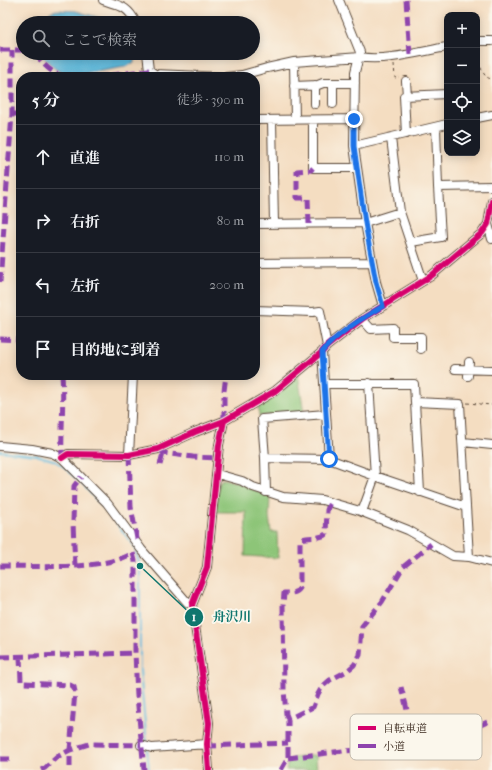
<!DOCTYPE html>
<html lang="ja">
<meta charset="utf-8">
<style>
:root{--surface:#171b24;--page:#20242c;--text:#f1f3f6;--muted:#9ea1a6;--line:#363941}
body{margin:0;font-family:"IM FELL French Canon","Noto Serif JP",serif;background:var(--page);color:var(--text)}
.controls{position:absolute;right:12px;top:12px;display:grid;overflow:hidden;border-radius:8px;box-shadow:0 2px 10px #0003}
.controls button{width:36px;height:36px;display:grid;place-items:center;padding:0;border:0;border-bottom:1px solid var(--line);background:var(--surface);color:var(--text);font:20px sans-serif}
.stop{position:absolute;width:12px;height:12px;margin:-9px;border:3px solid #1a73e8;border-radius:50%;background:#fff}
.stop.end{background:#1a73e8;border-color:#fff;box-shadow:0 1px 4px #0008}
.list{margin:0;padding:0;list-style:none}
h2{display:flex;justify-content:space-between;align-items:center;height:52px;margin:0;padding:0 16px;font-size:17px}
h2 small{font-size:13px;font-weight:400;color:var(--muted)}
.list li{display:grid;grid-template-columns:26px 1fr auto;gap:12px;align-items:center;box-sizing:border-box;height:64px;padding:0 16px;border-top:1px solid var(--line)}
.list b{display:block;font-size:15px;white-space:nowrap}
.list em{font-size:13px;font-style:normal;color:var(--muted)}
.icon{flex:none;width:22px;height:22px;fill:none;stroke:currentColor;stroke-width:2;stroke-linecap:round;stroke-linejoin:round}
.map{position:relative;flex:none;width:492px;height:770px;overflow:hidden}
.search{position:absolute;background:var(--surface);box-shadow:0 2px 10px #0003;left:16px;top:16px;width:244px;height:44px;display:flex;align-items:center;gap:10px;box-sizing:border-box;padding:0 14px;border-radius:22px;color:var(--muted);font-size:15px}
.panel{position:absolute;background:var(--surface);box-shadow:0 2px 10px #0003;left:16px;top:72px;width:244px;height:308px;border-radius:16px}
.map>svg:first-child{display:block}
</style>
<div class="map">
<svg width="492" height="770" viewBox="0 0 492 770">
<rect width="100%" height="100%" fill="#fbf7ec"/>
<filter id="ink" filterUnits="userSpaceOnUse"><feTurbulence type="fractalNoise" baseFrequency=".025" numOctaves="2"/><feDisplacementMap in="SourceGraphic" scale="8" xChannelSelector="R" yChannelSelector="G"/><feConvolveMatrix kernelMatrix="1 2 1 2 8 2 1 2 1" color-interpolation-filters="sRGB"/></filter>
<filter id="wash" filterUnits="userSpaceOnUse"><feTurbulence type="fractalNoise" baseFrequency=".012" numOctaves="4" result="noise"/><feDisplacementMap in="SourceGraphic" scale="16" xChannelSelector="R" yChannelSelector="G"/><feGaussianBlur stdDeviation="0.9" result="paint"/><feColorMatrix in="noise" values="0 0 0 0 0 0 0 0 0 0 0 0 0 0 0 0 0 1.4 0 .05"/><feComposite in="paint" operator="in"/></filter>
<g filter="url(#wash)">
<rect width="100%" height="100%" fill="#f4ddc1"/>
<path fill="#8dc578" stroke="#64784b" d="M298 374 304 413 259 416 258 403Z
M223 479 239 483 270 497 269 516 271 532H277L278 558 245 556 246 512H215L219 481Z
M316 755 317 770H286L287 765 293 758Z"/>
<path fill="#5fbadd" stroke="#4d727e" d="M57 10 76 11 118 23H47L50 12Z
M40 53H134V63L125 67 72 76C56 73 51 65 40 53Z"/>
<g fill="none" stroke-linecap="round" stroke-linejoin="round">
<path stroke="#5fbadd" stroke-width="2" d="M0 451 36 455 53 460 63 466 86 488 111 516 135 548 140 566V671L147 745
M147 749 149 770"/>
</g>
</g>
<g filter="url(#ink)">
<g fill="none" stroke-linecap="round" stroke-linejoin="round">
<g stroke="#574536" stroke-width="10">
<path id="minor" d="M103 0C120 6 128 6 136 23
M339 0 360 52 355 72 354 146 365 223 376 282 383 306
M477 41H492
M147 53 149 70 155 74 225 77 242 75 267 68 294 62 360 57C383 62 423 51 447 47
M294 62 295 120
M406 81 407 96
M333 83V104
M294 86 318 85 323 83H355
M315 104V85
M477 118 492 115
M255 120 354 119
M272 120 274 224
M313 120V168H357
M406 134 404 96 447 94
M391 138 400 212 423 281
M354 146 447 124
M438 187 492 186
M255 224 365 223 400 212
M488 224 492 239
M411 242 441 237 438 187 436 127
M255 263 372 262
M255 310 313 312 320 311 327 346
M362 319 371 329 393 328V337H421V349
M322 352 329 459
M455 369 492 370
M468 376 469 362
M325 384H414L420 492
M415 402 460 404 469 557
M463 442 492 445
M0 446 32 449 52 453 62 458 107 503 141 549 187 602 192 605
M129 455 133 375
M62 458 68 454 129 455 158 449 195 432 224 421 275 391 322 352 327 346 362 319 431 276 482 233 488 224 492 201
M265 458 329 459 375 476 466 507
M217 474 242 481 253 487 283 497 322 500 360 511 408 530 453 556 469 557 492 563
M266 492 265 458 262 419 326 414
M362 512 375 476 369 383
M141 745 152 748 207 744
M209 770 207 744 209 723 192 605 207 567 219 445 224 421"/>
</g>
<path stroke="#574536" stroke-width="1" stroke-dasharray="3 3" stroke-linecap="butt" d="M477 56C480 64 482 78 492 79
M394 64 395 78 399 77
M467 403 492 405"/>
<use href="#minor" stroke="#fff" stroke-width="8"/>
<path stroke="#8e44ad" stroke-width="5" stroke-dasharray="10 5" stroke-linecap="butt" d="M406 0 410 54
M0 50H23
M35 53C43 64 50 72 63 77
M97 77 149 70
M12 114H21
M309 224 308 198H297V171L311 170 313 168
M0 282 12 114V50
M0 339 21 340
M62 375C64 403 61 429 62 458
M224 421V391L226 375
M161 448 163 453 193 457 218 458
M129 455 131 507 138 544
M160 465 163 453
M0 566C37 566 102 571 133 553L135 561V653L137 696 144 770
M75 566 73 523 74 486 81 477
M20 656 21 681 22 683 70 685 74 687 75 692 70 750V770
M0 657 135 653
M288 719 286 714 284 690 283 605 284 593C291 593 296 594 300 588V540C308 535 319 540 326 534L327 510 330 502
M207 746 288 743
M393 748 394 741C398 739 402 736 405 733 413 723 404 699 401 687
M288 758 343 751 393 748 442 741 453 737 492 720
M0 759H10
M41 770 45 768 57 757 70 750 89 744 141 745
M281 770 288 758V719L313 707 318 694 322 687 330 680 347 671 354 665 360 655 362 626 382 602 403 567 431 544"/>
<g stroke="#fbf7ec" stroke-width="8">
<path id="cycleway" d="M62 458 68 454 129 455 158 449 195 432 224 421 275 391 322 352 327 346 362 319 431 276 482 233 488 224 492 201
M209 770 207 744 209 723 192 605 207 567 219 445 224 421"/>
</g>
<use href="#cycleway" stroke="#d6006c" stroke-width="6"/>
</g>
</g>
<g fill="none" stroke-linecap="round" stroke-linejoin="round" filter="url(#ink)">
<path stroke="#1a73e8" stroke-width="5" d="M329 459 322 352C337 333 363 318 383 306L376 282 365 223 354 146V119"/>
</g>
<rect x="350" y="714" width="132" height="46" rx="6" fill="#fbf7ec" stroke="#c1baae" stroke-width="1"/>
<rect x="358" y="726" width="18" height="4" fill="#d6006c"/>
<rect x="358" y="744" width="18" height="4" fill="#8e44ad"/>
<g font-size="11" fill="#3b2a1e">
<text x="383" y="732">自転車道</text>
<text x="383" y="750">小道</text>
</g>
<path fill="none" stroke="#0f766e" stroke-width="1.5" d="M140 566L194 617"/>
<g fill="#0f766e" stroke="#fbf7ec" stroke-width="1.5">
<circle cx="140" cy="566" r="4"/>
<circle cx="194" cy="617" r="10"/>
</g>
<g font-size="12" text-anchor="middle" font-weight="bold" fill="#fff">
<text x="194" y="621">1</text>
</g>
<g font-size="13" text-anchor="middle" font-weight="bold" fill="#0f766e" stroke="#fbf7ec" stroke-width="3.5" stroke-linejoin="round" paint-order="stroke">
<text x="232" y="621">舟沢川</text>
</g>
</svg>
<div class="controls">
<button>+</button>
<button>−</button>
<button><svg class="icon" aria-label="locate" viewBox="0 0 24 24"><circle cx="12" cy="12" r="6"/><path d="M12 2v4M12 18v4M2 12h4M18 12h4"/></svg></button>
<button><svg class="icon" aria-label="layers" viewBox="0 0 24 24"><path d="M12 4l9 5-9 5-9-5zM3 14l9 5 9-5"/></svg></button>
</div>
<div class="stop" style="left:329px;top:459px"></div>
<div class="stop end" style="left:354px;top:119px"></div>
<div class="search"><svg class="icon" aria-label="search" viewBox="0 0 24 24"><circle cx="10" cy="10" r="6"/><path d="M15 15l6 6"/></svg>ここで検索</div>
<section class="panel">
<h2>5 分<small>徒歩 · 390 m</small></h2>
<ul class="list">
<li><svg class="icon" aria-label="ahead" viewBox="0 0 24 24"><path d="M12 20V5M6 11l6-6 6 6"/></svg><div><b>直進</b></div><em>110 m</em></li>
<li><svg class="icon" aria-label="right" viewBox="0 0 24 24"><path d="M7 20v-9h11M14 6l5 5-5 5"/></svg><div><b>右折</b></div><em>80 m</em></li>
<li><svg class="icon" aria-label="left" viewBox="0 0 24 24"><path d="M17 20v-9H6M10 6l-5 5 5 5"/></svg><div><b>左折</b></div><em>200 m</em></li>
<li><svg class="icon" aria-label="arrive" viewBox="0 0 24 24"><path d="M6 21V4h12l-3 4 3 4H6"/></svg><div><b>目的地に到着</b></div></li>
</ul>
</section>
</div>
